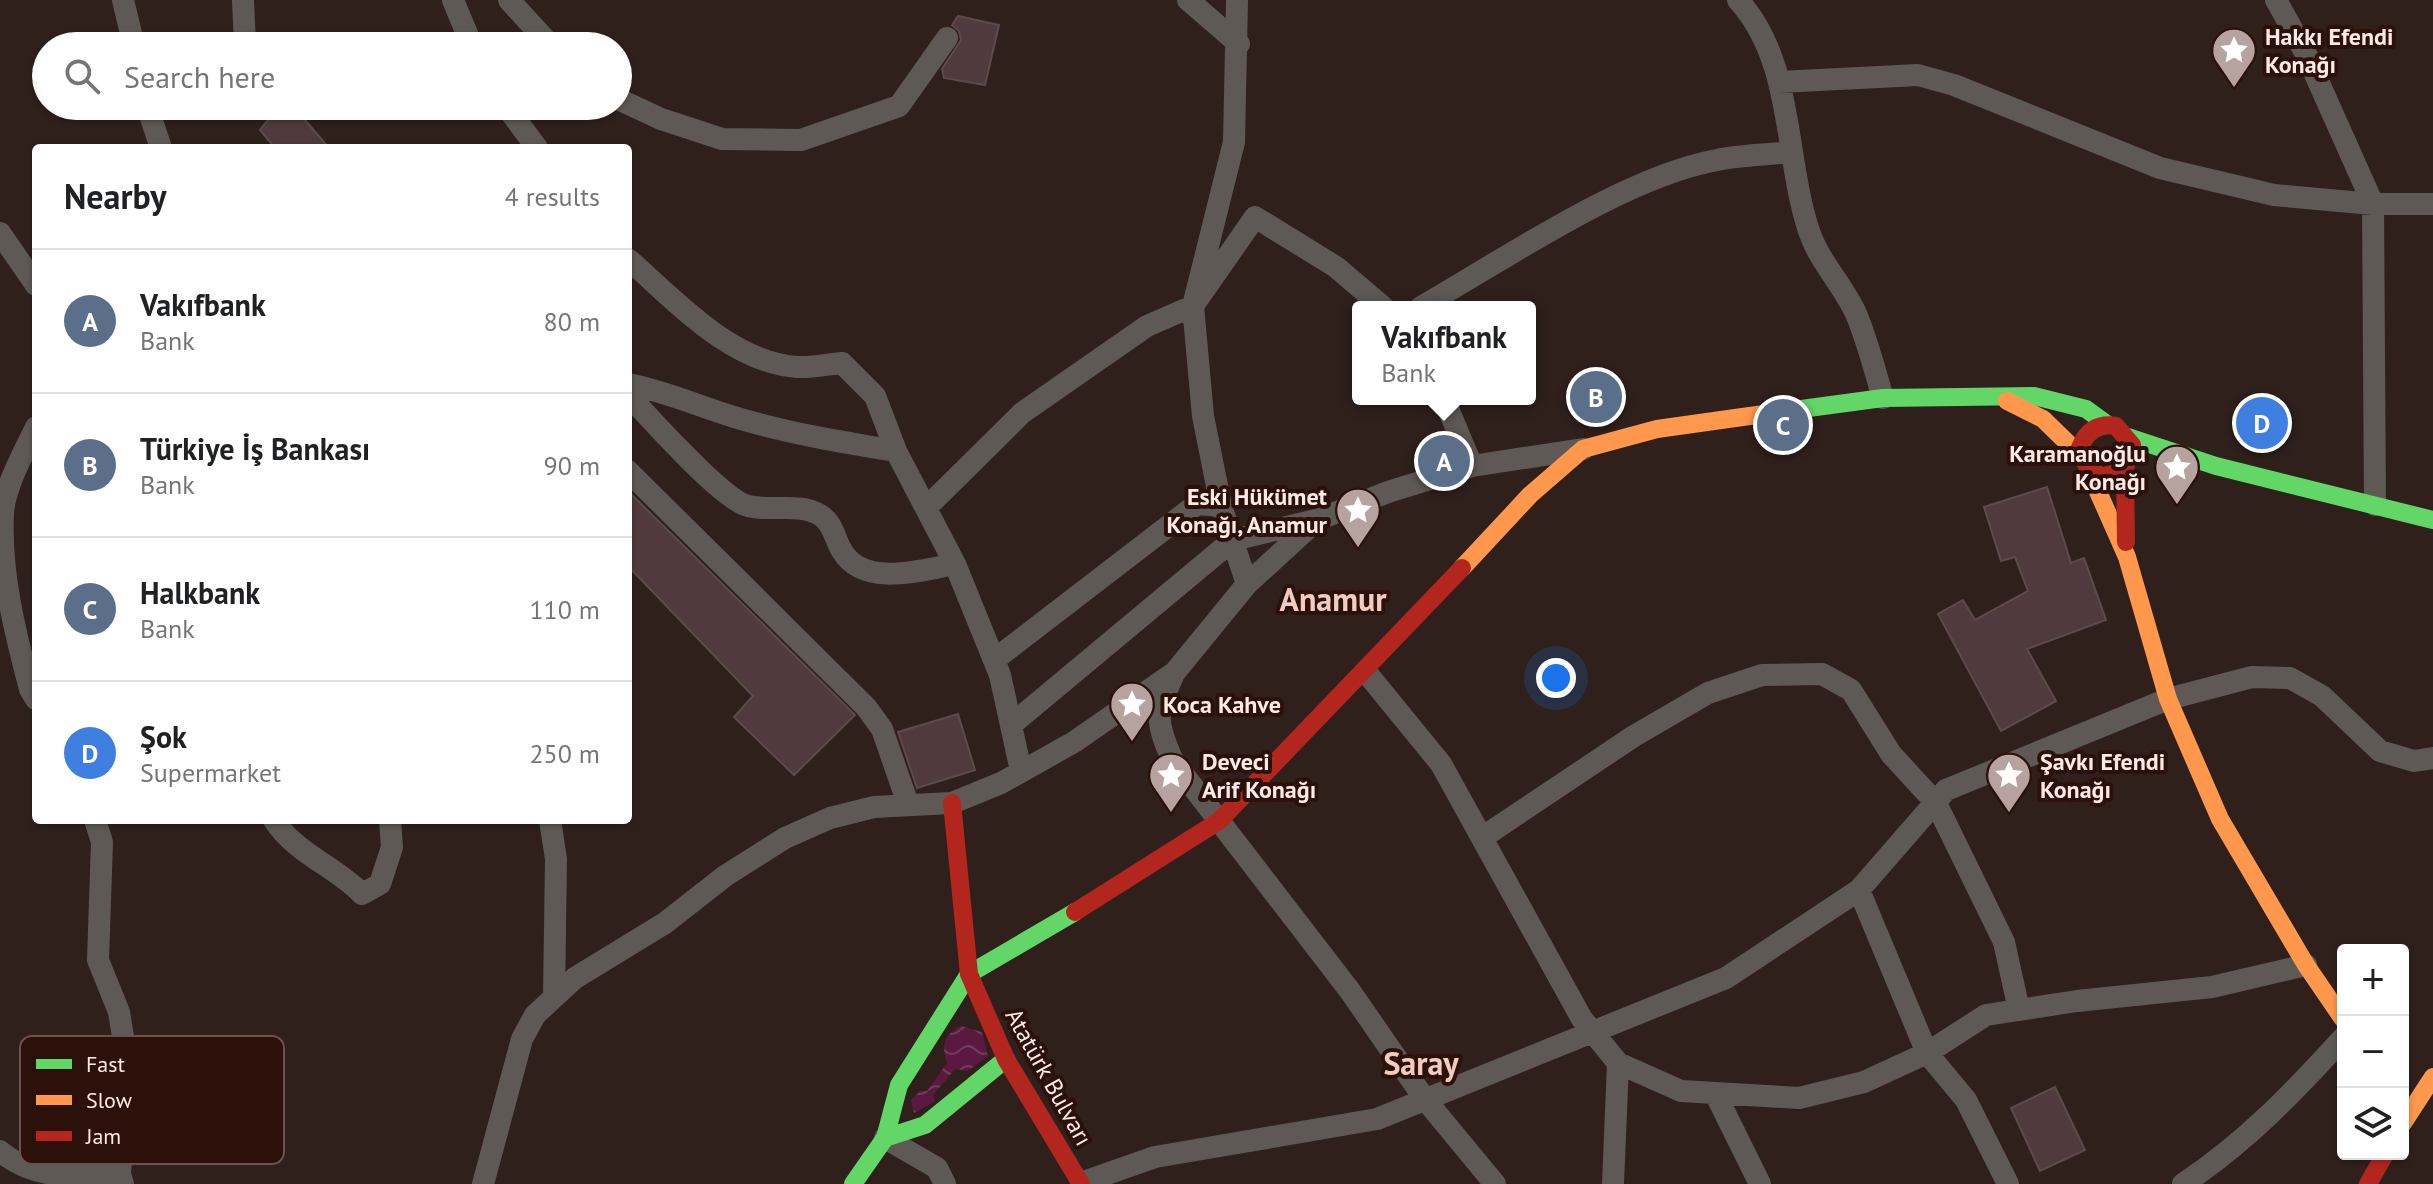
<!DOCTYPE html>
<meta charset="utf-8">
<style>
:root{--surface:#fff;--page:#f6f6f6;--text:#202124;--muted:#757577;--line:#e0e0e0;--accent:#645c5b}
body{margin:0;font-family:"PT Sans",sans-serif;background:var(--page);color:var(--text)}
.controls{position:absolute;right:24px;bottom:24px;display:grid;overflow:hidden;border-radius:8px;box-shadow:0 2px 6px #0004}
.controls button{width:72px;height:72px;display:grid;place-items:center;padding:0;border:0;border-bottom:2px solid var(--line);background:var(--surface);color:var(--text);font:40px sans-serif}
.you{position:absolute;left:1556px;top:678px;width:28px;height:28px;margin:-20px;border:6px solid #fff;border-radius:50%;background:#1a73e8;box-shadow:0 0 0 12px #1a73e833}
.badge{display:grid;place-items:center;width:52px;height:52px;border-radius:50%;background:var(--accent);color:#fff;font-size:26px;font-weight:700}
.pin{position:absolute;translate:-50% -50%;border:4px solid #fff;box-shadow:0 2px 8px #0006}
.popup{position:absolute;left:1352px;top:301px;width:184px;height:104px;box-sizing:border-box;display:grid;place-content:center;border-radius:8px;background:var(--surface);filter:drop-shadow(0 2px 6px #0005);font-size:26px;white-space:nowrap;color:var(--muted)}
.popup b{font-size:30px;color:var(--text)}
.popup::after{content:'';position:absolute;left:50%;top:100%;margin-left:-16px;border:16px solid transparent;border-top-color:var(--surface)}
.list{margin:0;padding:0;list-style:none}
h2{display:flex;justify-content:space-between;align-items:center;height:104px;margin:0;padding:0 32px;font-size:34px}
h2 small{font-size:26px;font-weight:400;color:var(--muted)}
.list li{display:grid;grid-template-columns:52px 1fr auto;gap:24px;align-items:center;box-sizing:border-box;height:144px;padding:0 32px;border-top:2px solid var(--line)}
.list b{display:block;font-size:30px;white-space:nowrap}
.list p{margin:0;font-size:26px;white-space:nowrap;color:var(--muted)}
.list em{font-size:26px;font-style:normal;color:var(--muted)}
.icon{flex:none;width:44px;height:44px;fill:none;stroke:currentColor;stroke-width:2;stroke-linecap:round;stroke-linejoin:round}
.map{position:relative;flex:none;width:2433px;height:1184px;overflow:hidden}
.search{position:absolute;background:var(--surface);box-shadow:0 2px 6px #0004;left:32px;top:32px;width:600px;height:88px;display:flex;align-items:center;gap:20px;box-sizing:border-box;padding:0 28px;border-radius:44px;color:var(--muted);font-size:30px}
.panel{position:absolute;background:var(--surface);box-shadow:0 2px 6px #0004;left:32px;top:144px;width:600px;height:680px;border-radius:8px}
.map>svg:first-child{display:block}
</style>
<div class="map">
<svg width="2433" height="1184" viewBox="0 0 2433 1184">
<defs>
<pattern id="water-waves" width="16" height="10" patternUnits="userSpaceOnUse" patternTransform="scale(2)"><rect width="16" height="10" fill="#5b1941"/><path d="M0 5q4-4 8 0t8 0" fill="none" stroke="#743b5c"/></pattern>
</defs>
<rect width="100%" height="100%" fill="#2f201c"/>
<path fill="url(#water-waves)" d="M961 1026 982 1032 988 1056 968 1071 955 1069 933 1095 935 1101 914 1113 911 1100 920 1091H927L947 1063C941 1046 944 1034 961 1026Z"/>
<path fill="#503a3d" stroke="#5b4c4b" stroke-width="2" d="M958 16 999 25 985 85 944 78 942 69 961 40 959 31 952 25Z
M265 106H293L329 148H275L260 130 272 115Z
M2047 487 2071 563 2084 558 2106 620 2027 649 2056 701 2001 731 1938 614 1963 600 1975 620 2028 591 2015 557 2001 561 1984 507Z
M628 491 855 715 794 775 734 717 753 696 628 566Z
M958 714 975 770 917 788 898 732Z
M2055 1087 2085 1150 2040 1171 2011 1108Z"/>
<g fill="none" stroke-linecap="round" stroke-linejoin="round">
<path stroke="#5f5956" stroke-width="22" d="M123 0 134 46
M243 0 245 46
M453 0 472 46
M509 0 551 46
M1188 0 1239 44
M1738 0C1794 61 1784 156 1809 231 1819 262 1845 287 1857 316 1868 343 1875 371 1883 398
M2276 0 2306 54 2373 204 2375 505
M1779 82 1918 75 1954 85 2160 168 2274 195 2373 204H2433
M618 99 661 119 722 139 801 140 899 106 947 38
M147 106 161 148
M506 106 537 148
M0 233 36 285
M628 259C675 300 731 363 798 367 812 368 828 364 842 363L875 396 896 451 955 564 1000 675 1021 771
M1421 307C1505 259 1624 177 1717 160 1741 155 1766 155 1790 152
M628 384C665 391 698 406 734 417 787 433 841 442 896 451
M628 395C650 418 722 500 748 506 771 512 798 502 820 515 833 522 835 540 842 551 864 588 922 570 955 564
M1444 399 1472 466
M36 427C24 453 5 485 3 513 0 573 15 632 30 689L36 699
M628 471 866 707 882 729 908 804
M927 507 1022 413 1147 326 1193 306 1234 142 1237 0
M1247 584 1221 506 1203 416 1193 306 1255 217 1336 267 1383 307
M994 660 1197 504 1221 506
M1366 672 1441 764 1582 1019 1618 1063 1681 1091 1799 1098 1864 1082 1927 1053 1986 1015 2077 1001 2212 987 2306 965
M1173 676C1155 714 1156 723 1173 761L1350 991 1424 1098 1495 1184
M1011 725 1233 540 1316 520
M95 820 102 842 98 960 119 1012 128 1067 120 1174 123 1184
M274 820C296 854 335 866 362 894L380 884 392 847 390 820
M550 820 556 859 554 997
M1483 837 1634 736 1708 693 1762 675 1822 674 1851 690 1891 754 1936 803 2004 942 2019 1010
M1859 890 1927 1053 1966 1100 2008 1184
M1715 1093 1760 1184
M885 1138 937 1168 945 1184
M0 1151C34 1180 77 1177 120 1174
M1081 1183 1155 1157 1377 1119 1726 978 1859 890 1946 790 2168 699 2252 677 2290 678 2322 696 2380 751 2414 761 2433 758
M483 1184 522 1039 535 1015 575 978 665 923 725 876 785 838 830 818 874 807 952 803 1001 783 1074 742 1175 672 1247 584 1317 520 1388 492 1472 466 1583 449
M1613 1184 1618 1063
M2183 1184C2245 1143 2294 1092 2343 1038"/>
<path stroke="#63d668" stroke-width="18" d="M1771 413 1883 398 2034 396 2086 409 2108 425
M2128 437 2216 466 2433 520
M885 1138 925 1125 1006 1059
M853 1184 885 1138 899 1085 969 974 1075 912"/>
<path stroke="#ff974d" stroke-width="18" d="M2007 401 2043 419 2081 456
M2088 469 2127 557 2168 699 2220 819 2306 965 2343 1019
M1462 568 1530 495 1583 449 1657 429 1771 413
M2403 1123 2433 1077"/>
<path stroke="#b3261e" stroke-width="18" d="M2125 468 2103 477 2088 469 2080 448C2086 431 2098 423 2116 426L2132 445 2125 468 2126 542
M952 803 969 974 1006 1059 1081 1184
M1075 912 1219 821 1462 568
M2368 1184 2385 1154"/>
</g>
<defs>
<g id="sight-pin" transform="scale(2.3)"><path d="M0 17L-7.5 6A9.5 9.5 0 1 1 7.5 6Z" fill="#b6a39f" stroke="#2c110b"/><path d="M0-6L1.8-2.2L6-1.7L2.9 1.2L3.7 5.4L0 3.3L-3.7 5.4L-2.9 1.2L-6-1.7L-1.8-2.2Z" fill="#fff"/></g>
</defs>
<g fill-rule="evenodd">
<use href="#sight-pin" x="2234" y="50"/>
<use href="#sight-pin" x="2177" y="467"/>
<use href="#sight-pin" x="1358" y="510"/>
<use href="#sight-pin" x="1132" y="704"/>
<use href="#sight-pin" x="1171" y="775"/>
<use href="#sight-pin" x="2009" y="775"/>
</g>
<g text-anchor="middle" dominant-baseline="central" stroke-width="8" stroke-linejoin="round" paint-order="stroke">
<g font-size="24" font-weight="bold" fill="#ffeae5" stroke="#2c110b" text-anchor="start">
<text x="2265" y="36">Hakkı Efendi<tspan x="2265" dy="28">Konağı</tspan></text>
<text x="2146" y="453" text-anchor="end">Karamanoğlu<tspan x="2146" dy="28">Konağı</tspan></text>
<text x="1327" y="496" text-anchor="end">Eski Hükümet<tspan x="1327" dy="28">Konağı, Anamur</tspan></text>
<text x="1163" y="704">Koca Kahve</text>
<text x="1202" y="761">Deveci<tspan x="1202" dy="28">Arif Konağı</tspan></text>
<text x="2040" y="761">Şavkı Efendi<tspan x="2040" dy="28">Konağı</tspan></text>
</g>
<g font-size="24" fill="#ffeae5" stroke="#2c110b">
<text transform="translate(1049 1077) rotate(61)">Atatürk Bulvarı</text>
</g>
<g font-size="32" font-weight="bold" fill="#f2cbc1" stroke="#2c110b">
<text x="1333" y="599">Anamur</text>
<text x="1421" y="1063">Saray</text>
</g>
</g>
<rect x="20" y="1036" width="264" height="128" rx="12" fill="#2c110b" stroke="#6b524c" stroke-width="2"/>
<rect x="36" y="1059" width="36" height="10" fill="#63d668"/>
<rect x="36" y="1095" width="36" height="10" fill="#ff974d"/>
<rect x="36" y="1131" width="36" height="10" fill="#b3261e"/>
<g font-size="22" fill="#ffeae5">
<text x="86" y="1072">Fast</text>
<text x="86" y="1108">Slow</text>
<text x="86" y="1144">Jam</text>
</g>
</svg>
<div class="controls">
<button>+</button>
<button>−</button>
<button><svg class="icon" aria-label="layers" viewBox="0 0 24 24"><path d="M12 4l9 5-9 5-9-5zM3 14l9 5 9-5"/></svg></button>
</div>
<div class="you"></div>
<div class="pin badge" style="left:1444px;top:461px;background:#5c6f8a">A</div>
<div class="popup"><b>Vakıfbank</b>Bank</div>
<div class="pin badge" style="left:1596px;top:397px;background:#5c6f8a">B</div>
<div class="pin badge" style="left:1783px;top:425px;background:#5c6f8a">C</div>
<div class="pin badge" style="left:2262px;top:423px;background:#3f7fe0">D</div>
<div class="search"><svg class="icon" aria-label="search" viewBox="0 0 24 24"><circle cx="10" cy="10" r="6"/><path d="M15 15l6 6"/></svg>Search here</div>
<section class="panel">
<h2>Nearby<small>4 results</small></h2>
<ul class="list">
<li><span class="badge" style="background:#5c6f8a">A</span><div><b>Vakıfbank</b><p>Bank</p></div><em>80 m</em></li>
<li><span class="badge" style="background:#5c6f8a">B</span><div><b>Türkiye İş Bankası</b><p>Bank</p></div><em>90 m</em></li>
<li><span class="badge" style="background:#5c6f8a">C</span><div><b>Halkbank</b><p>Bank</p></div><em>110 m</em></li>
<li><span class="badge" style="background:#3f7fe0">D</span><div><b>Şok</b><p>Supermarket</p></div><em>250 m</em></li>
</ul>
</section>
</div>
